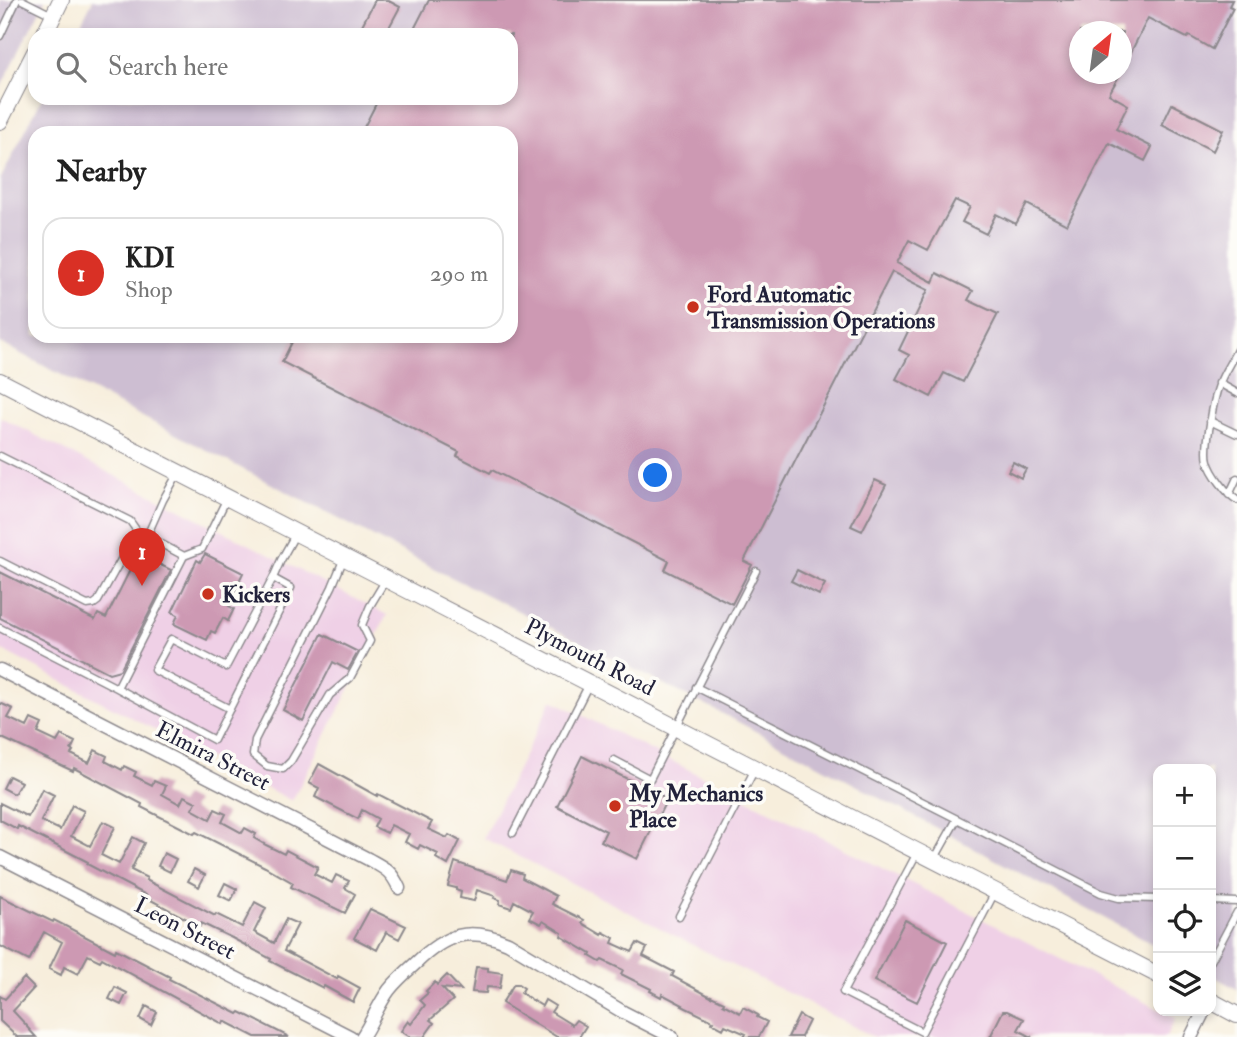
<!DOCTYPE html>
<meta charset="utf-8">
<style>
:root{--surface:#fff;--page:#f6f6f6;--text:#222;--muted:#767676;--line:#e0e0e0;--accent:#d93025}
body{margin:0;font-family:"IM FELL Double Pica",serif;background:var(--page);color:var(--text)}
.controls{position:absolute;right:21px;bottom:21px;display:grid;overflow:hidden;border-radius:14px;box-shadow:0 4px 10px #0003}
.controls button{width:63px;height:63px;display:grid;place-items:center;padding:0;border:0;border-bottom:2px solid var(--line);background:var(--surface);color:var(--text);font:35px sans-serif}
.compass{position:absolute;left:1069px;top:21px;width:63px;height:63px;border-radius:50%;background:var(--surface);box-shadow:0 4px 10px #0003;rotate:29deg}
.you{position:absolute;left:656px;top:476px;width:24px;height:24px;margin:-18px;border:5px solid #fff;border-radius:50%;background:#1a73e8;box-shadow:0 0 0 10px #1a73e833}
.badge{display:grid;place-items:center;width:46px;height:46px;border-radius:50%;background:var(--accent);color:#fff;font-size:23px;font-weight:700}
.pin{position:absolute;translate:-50% -58px;filter:drop-shadow(0 2px 4px #0008)}
.pin::after{content:'';position:absolute;top:37px;width:24px;height:21px;background:inherit;clip-path:polygon(0 0,100% 0,50% 100%)}
.list{margin:0;padding:0;list-style:none}
h2{display:flex;justify-content:space-between;align-items:center;height:91px;margin:0;padding:0 28px;font-size:30px}
h2 small{font-size:23px;font-weight:400;color:var(--muted)}
.list li{display:grid;grid-template-columns:46px 1fr auto;gap:21px;align-items:center;box-sizing:border-box;height:112px;margin:0 14px 14px;padding:0 14px;border:2px solid var(--line);border-radius:21px}
.list b{display:block;font-size:26px;white-space:nowrap}
.list p{margin:0;font-size:23px;white-space:nowrap;color:var(--muted)}
.list em{font-size:23px;font-style:normal;color:var(--muted)}
.icon{flex:none;width:38px;height:38px;fill:none;stroke:currentColor;stroke-width:2;stroke-linecap:round;stroke-linejoin:round}
.map{position:relative;flex:none;width:1237px;height:1037px;overflow:hidden}
.search{position:absolute;background:var(--surface);box-shadow:0 4px 10px #0003;left:28px;top:28px;width:490px;height:77px;display:flex;align-items:center;gap:18px;box-sizing:border-box;padding:0 24px;border-radius:21px;color:var(--muted);font-size:26px}
.panel{position:absolute;background:var(--surface);box-shadow:0 4px 10px #0003;left:28px;top:126px;width:490px;height:217px;border-radius:21px}
.map>svg:first-child{display:block}
</style>
<div class="map">
<svg width="1237" height="1037" viewBox="0 0 1237 1037">
<rect width="100%" height="100%" fill="#fdfcf7"/>
<filter id="ink" filterUnits="userSpaceOnUse"><feTurbulence type="fractalNoise" baseFrequency=".0143" numOctaves="2"/><feDisplacementMap in="SourceGraphic" scale="14" xChannelSelector="R" yChannelSelector="G"/><feConvolveMatrix kernelMatrix="1 2 1 2 8 2 1 2 1" color-interpolation-filters="sRGB"/></filter>
<filter id="wash" filterUnits="userSpaceOnUse"><feTurbulence type="fractalNoise" baseFrequency=".00686" numOctaves="4" result="noise"/><feDisplacementMap in="SourceGraphic" scale="28" xChannelSelector="R" yChannelSelector="G"/><feGaussianBlur stdDeviation="1.57" result="paint"/><feColorMatrix in="noise" values="0 0 0 0 0 0 0 0 0 0 0 0 0 0 0 0 0 1.4 0 .05"/><feComposite in="paint" operator="in"/></filter>
<g filter="url(#wash)">
<rect width="100%" height="100%" fill="#f7eedc"/>
<path fill="#efd0e6" d="M0 417 387 615 292 801 0 649Z
M552 700 1176 1018 1166 1037H874L483 838Z"/>
<path fill="#cdbed2" fill-rule="evenodd" d="M0 0H45L0 89Z
M93 0H1237V989L1211 975V769H1158V947L731 718 447 575 0 343V180L42 98H511V35H75ZM1080 32H1122V74H1080ZM35 133H511V336H35Z"/>
<g id="blocks">
<path fill="#cd99b3" d="M375 0H387L400 7 385 35H357Z
M429 0H1232L1229 6 1233 8 1212 49 1189 36 1187 38 1148 18 1122 70V32H1080V74H1120L1109 94 1128 105 1116 129 1152 147 1145 161 1109 143 1067 225 1027 204 1016 224 996 214 986 234 962 222 970 207 955 200 928 250 909 240 897 263 933 282 937 273 973 291 968 300 998 314 963 382 944 373 931 397 896 379 909 355 899 350 928 290 892 272 744 561 752 565 732 604 665 570 669 561 492 470 490 473 457 456 459 452 282 362 295 336H511V133H361L379 98H511V35H411Z
M1172 104 1223 130 1213 151 1162 125Z
M1013 462 1026 469 1021 478 1008 471Z
M875 480 886 485 862 531 851 526Z
M138 554 171 570 120 670 109 673 0 618V572L95 620 98 614 106 618Z
M205 554 243 573 239 581 241 582 229 606 234 609 228 621 223 618 215 633 211 631 207 640 174 624 178 615 172 612 197 560 200 562Z
M797 570 825 584 819 595 791 581Z
M322 634 358 652 348 670 333 662 303 721 283 710Z
M0 703 13 709 8 718 27 727 31 719 42 724 38 733 57 742 61 735 75 742 71 750 73 751 71 754 89 763 95 750 107 756 105 761 122 770 124 766 136 772 134 776 152 785 154 781 166 786 162 794 180 804 184 796 196 802 192 809 210 819 215 809 226 814 222 822 242 833 245 828 256 834 254 838 266 845 284 854 286 850 318 867 314 874 332 883 336 875 349 881 345 888 355 894 345 913 291 887 293 883 265 867 196 832 194 834 141 807 142 804 74 768 73 771 0 737Z
M582 756 667 799 637 859 601 841 606 831 557 806Z
M319 764 377 796 378 794 432 822 428 829 447 838 449 835 460 841 448 865 436 858 438 854 420 845 418 849 405 842 409 834 391 825 387 833 374 827 378 819 362 810 358 819 315 797 319 788 309 783Z
M9 776 21 782 14 794 3 788Z
M42 789 54 795 41 821 60 830 72 805 84 811 71 836 90 846 103 821 115 827 101 855 119 864 133 837 144 843 131 870 147 878 146 880 215 916 216 914 242 927 255 902 266 908 254 932 274 943 286 919 298 924 284 951 337 979 338 976 360 988 353 1002 324 986 323 988 270 961 271 959 232 938 201 923 200 926 147 898 148 896 87 864 88 862 57 846 18 826 17 829 0 820V803L28 817Z
M164 853 176 859 170 872 158 866Z
M455 862 507 880 511 870 523 874 522 878 556 896 552 904 584 920 582 923 602 935 603 932 614 938 612 943 632 952 637 943 647 948 643 956 674 972 672 976 711 997V996L724 1002 723 1004 740 1013 743 1007 758 1015 757 1017 767 1022 759 1037H744L746 1034 725 1025 723 1029 712 1023 713 1021 682 1006 683 1005 662 994 661 997 650 991 651 989 621 974 623 970 602 960 600 962 590 956 591 954 561 936 562 933 543 921 541 924 529 918 533 911 514 901 511 908 499 904 500 900 494 898 495 896 477 890 474 901 460 898 461 892 456 890V888L448 886Z
M194 869 205 875 199 887 188 881Z
M225 883 237 889 231 901 219 895Z
M0 896 53 922 54 920 115 952 116 949 170 977 169 979 238 1014 240 1012 289 1037H255L224 1021 223 1024 102 958 100 961 88 955 78 974 64 967 61 975 49 969 62 942 44 932 29 961 0 946Z
M370 909 406 926 399 939 386 932 377 950 354 938Z
M905 920 947 942 917 1002 874 981Z
M476 967 488 968V971L502 973 500 988 487 987 486 993 472 992Z
M447 975 461 990 442 988 453 1000 430 1020 434 1023 424 1037H410L401 1031 408 1021 411 1024 425 1005 420 1000 428 993 426 991 435 982 437 985Z
M24 978 34 988 13 1011 27 1026V1027L36 1037H17L0 1021V996L5 999Z
M514 984H518L524 988 521 993 542 1006 545 1000 555 1006 551 1012 572 1025 576 1020 586 1026 579 1037H557L502 1003Z
M115 987 127 993 121 1005 109 999Z
M146 1006 157 1012 151 1025 140 1019Z
M1003 1011H1007L1024 1019 1018 1030 1032 1037H990Z
M799 1015 809 1021 801 1037H788Z"/>
</g>
</g>
<g filter="url(#ink)">
<use href="#blocks" fill-opacity="0" stroke="#8c888c" stroke-width="2"/>
<g fill="none" stroke-linecap="round" stroke-linejoin="round">
<g stroke="#8c888c" stroke-width="9">
<path id="lane" d="M22 0 52 15
M0 36 17 0
M1237 350C1231 362 1223 373 1219 385 1214 398 1204 448 1208 461 1211 473 1227 494 1237 500
M1219 383 1237 393
M1210 421 1237 434
M0 456 130 521 137 531
M1229 495 1237 478
M147 536 163 500 178 473
M184 556 202 549 227 498
M344 558 332 587 255 740 253 755 267 766 283 769 291 761 330 695 350 678 370 641 362 625 370 606 385 581
M0 561 87 605 94 604 98 601 137 531 184 556 117 688 0 628
M273 578 281 560 296 533
M696 687 957 819 935 858
M117 688 214 740 291 588 273 578 226 667 171 639 154 670 230 709
M614 760 650 779 756 571
M957 819 1101 893 1119 898 1158 899
M513 833 589 684
M917 853 843 992 922 1032 994 894
M1211 901 1237 902
M679 916 755 769
M1211 961 1237 912"/>
</g>
<g stroke="#8c888c" stroke-width="15">
<path id="street" d="M0 670 368 859C384 868 391 870 399 888
M0 857 351 1037
M362 1037C372 1022 378 1005 389 990 397 980 406 972 416 963 446 934 469 926 508 943L623 1012 672 1037
M1191 1037 1204 1011"/>
</g>
<g stroke="#8c888c" stroke-width="18">
<path id="secondary" d="M44 35 61 0
M0 121 35 52
M0 381 1158 975
M1211 1001 1237 1015"/>
</g>
<use href="#lane" stroke="#fff" stroke-width="6"/>
<use href="#street" stroke="#fff" stroke-width="12"/>
<use href="#secondary" stroke="#fff" stroke-width="16"/>
</g>
</g>
<g fill="#c8321e" stroke="#fdfcf7" stroke-width="2.5">
<circle cx="693" cy="307" r="7"/>
<circle cx="208" cy="594" r="7"/>
<circle cx="615" cy="806" r="7"/>
</g>
<g text-anchor="middle" dominant-baseline="central" stroke-width="7" stroke-linejoin="round" paint-order="stroke">
<g font-size="23" font-weight="bold" fill="#22223b" stroke="#fdfcf7" text-anchor="start">
<text x="707" y="294">Ford Automatic<tspan x="707" dy="26">Transmission Operations</tspan></text>
<text x="222" y="594">Kickers</text>
<text x="629" y="793">My Mechanics<tspan x="629" dy="26">Place</tspan></text>
</g>
<g font-size="23" fill="#22223b" stroke="#fdfcf7">
<text transform="translate(590 657) rotate(27)">Plymouth Road</text>
<text transform="translate(213 756) rotate(27)">Elmira Street</text>
<text transform="translate(185 928) rotate(27)">Leon Street</text>
</g>
</g>
</svg>
<div class="controls">
<button>+</button>
<button>−</button>
<button><svg class="icon" aria-label="locate" viewBox="0 0 24 24"><circle cx="12" cy="12" r="6"/><path d="M12 2v4M12 18v4M2 12h4M18 12h4"/></svg></button>
<button><svg class="icon" aria-label="layers" viewBox="0 0 24 24"><path d="M12 4l9 5-9 5-9-5zM3 14l9 5 9-5"/></svg></button>
</div>
<svg class="compass" viewBox="-18 -18 36 36"><path d="M0-13l5 13h-10z" fill="#e53935"/><path d="M0 13l5-13h-10z" fill="#767676"/></svg>
<div class="you"></div>
<div class="pin badge" style="left:142px;top:586px">1</div>
<div class="search"><svg class="icon" aria-label="search" viewBox="0 0 24 24"><circle cx="10" cy="10" r="6"/><path d="M15 15l6 6"/></svg>Search here</div>
<section class="panel">
<h2>Nearby<small></small></h2>
<ul class="list">
<li><span class="badge">1</span><div><b>KDI</b><p>Shop</p></div><em>290 m</em></li>
</ul>
</section>
</div>
